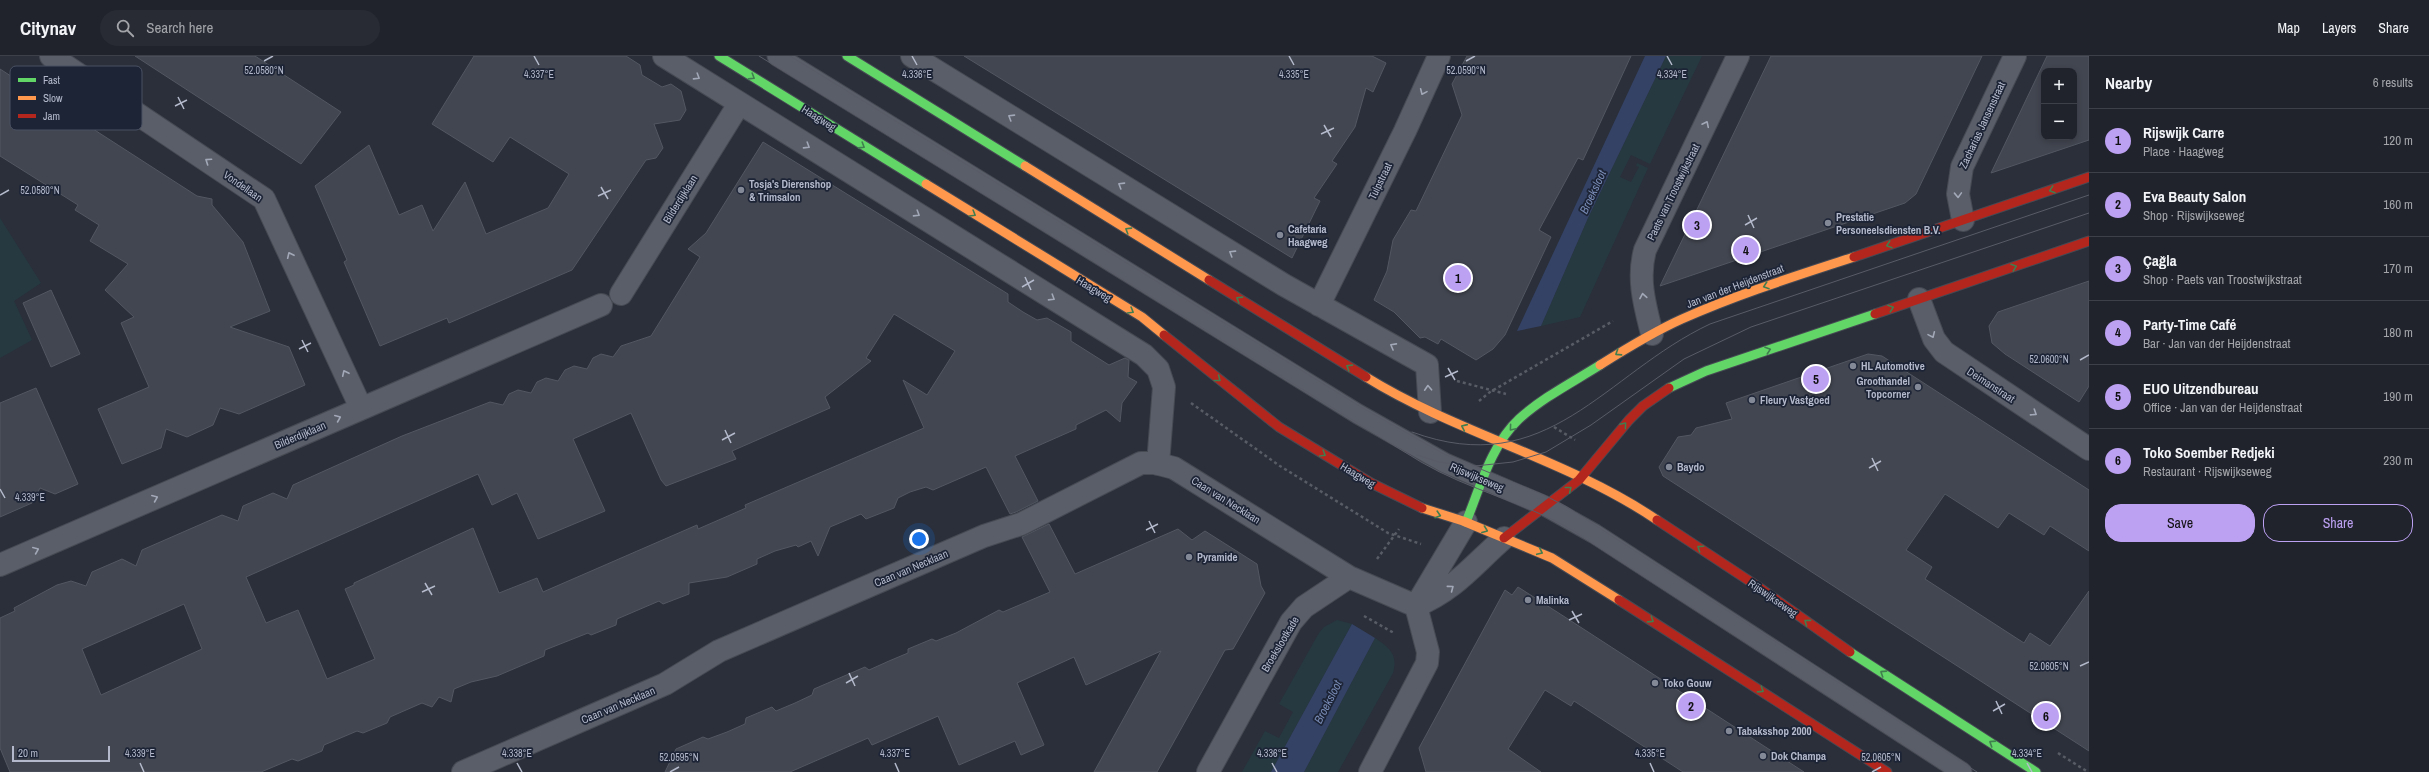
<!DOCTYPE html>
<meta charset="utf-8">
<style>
:root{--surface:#20232c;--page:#282b34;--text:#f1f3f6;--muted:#a2a4a9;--line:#3d4048;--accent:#bca0f2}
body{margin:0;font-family:"Archivo Narrow",sans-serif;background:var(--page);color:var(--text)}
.controls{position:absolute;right:12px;top:12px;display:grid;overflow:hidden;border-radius:8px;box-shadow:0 2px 6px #0003}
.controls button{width:36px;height:36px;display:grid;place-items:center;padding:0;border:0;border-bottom:1px solid var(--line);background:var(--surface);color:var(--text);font:20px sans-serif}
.scale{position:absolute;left:12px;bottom:10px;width:98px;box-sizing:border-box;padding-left:4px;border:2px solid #b4bacb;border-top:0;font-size:11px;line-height:14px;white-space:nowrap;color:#b4bacb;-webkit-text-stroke:3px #1c2436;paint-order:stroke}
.you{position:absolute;left:919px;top:483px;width:14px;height:14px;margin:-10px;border:3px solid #fff;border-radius:50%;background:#1a73e8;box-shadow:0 0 0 6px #1a73e833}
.badge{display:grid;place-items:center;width:26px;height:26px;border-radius:50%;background:var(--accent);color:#111;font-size:13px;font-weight:700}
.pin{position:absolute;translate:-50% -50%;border:2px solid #fff;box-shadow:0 1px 4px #0006}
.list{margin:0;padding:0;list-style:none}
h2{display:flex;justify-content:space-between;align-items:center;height:52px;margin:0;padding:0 16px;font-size:17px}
h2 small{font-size:13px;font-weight:400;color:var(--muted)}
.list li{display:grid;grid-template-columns:26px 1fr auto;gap:12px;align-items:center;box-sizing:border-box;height:64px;padding:0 16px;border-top:1px solid var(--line)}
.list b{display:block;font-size:15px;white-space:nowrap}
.list p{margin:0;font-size:13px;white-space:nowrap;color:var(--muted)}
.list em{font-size:13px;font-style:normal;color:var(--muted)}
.actions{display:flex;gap:8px;padding:12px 16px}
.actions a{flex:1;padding:9px 0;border:1px solid var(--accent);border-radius:16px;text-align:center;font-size:14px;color:var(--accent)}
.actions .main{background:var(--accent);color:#111}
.icon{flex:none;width:22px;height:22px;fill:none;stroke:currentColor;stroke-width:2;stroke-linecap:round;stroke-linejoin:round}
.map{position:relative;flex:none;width:2089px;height:716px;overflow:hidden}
header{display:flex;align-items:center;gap:24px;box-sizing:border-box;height:56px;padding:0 20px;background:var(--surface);border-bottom:1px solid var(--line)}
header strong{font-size:19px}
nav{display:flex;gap:22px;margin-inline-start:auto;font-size:14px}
.search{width:280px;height:36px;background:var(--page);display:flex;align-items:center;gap:10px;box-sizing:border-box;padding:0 14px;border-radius:22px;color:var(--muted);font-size:15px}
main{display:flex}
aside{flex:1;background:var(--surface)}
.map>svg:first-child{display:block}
</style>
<header>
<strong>Citynav</strong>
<div class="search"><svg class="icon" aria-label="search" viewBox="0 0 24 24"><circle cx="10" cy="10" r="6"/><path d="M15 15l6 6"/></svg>Search here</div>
<nav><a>Map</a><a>Layers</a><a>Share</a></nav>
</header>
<main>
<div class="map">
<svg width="2089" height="716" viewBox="0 0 2089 716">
<rect width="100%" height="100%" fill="#2a2f3a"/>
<path fill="#263941" d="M1666 0H1702L1650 108 1631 99 1620 121 1631 126 1639 111 1636 110 1637 107 1648 112 1580 261 1541 270 1588 162Z
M0 162 41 227 14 245 32 284 0 302Z
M1337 564 1352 568 1271 716H1242L1265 675 1279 682 1293 656 1279 648 1319 577 1324 571Z
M1375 582C1390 592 1398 599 1393 617L1338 716H1304Z"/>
<path fill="#344265" d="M1645 0H1666L1588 162 1541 270 1517 275Z
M1352 568 1375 582 1304 716H1271Z"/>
<path fill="#424650" stroke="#525761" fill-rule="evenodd" d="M135 0H255L341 56 301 108Z
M474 0H626L640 9 642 19 662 31 671 28 681 35 686 54 680 64 654 68 663 92 656 102 646 104 572 214 449 267 447 262 380 290 344 206 347 204 315 130 369 89 399 159 422 149 433 175 465 126 486 178 548 152 569 118 510 81 493 106 432 68Z
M964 0H1372L1386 7 1373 36 1366 32 1355 71 1332 105 1337 108 1314 142 1320 145 1292 202Z
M1467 0H1631L1583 104 1578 102 1539 174 1551 181 1505 279 1493 293 1476 304 1441 283 1438 288 1425 281 1420 282 1394 256 1374 244 1387 215 1393 184 1411 154 1416 155 1462 59 1452 28Z
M1771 0H1982L1916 138 1905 147 1660 230Z
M2047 0H2089V84L1991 117ZM2044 15H2074V81H2044Z
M0 13 197 140 212 143V149L243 186 270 255 230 271 289 291 305 329 239 358 220 352 213 369 187 381 166 373 161 392 122 408 98 353 149 331 121 267 134 261 105 234 128 208 90 185 99 169 75 154 78 149 0 100Z
M763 86 1008 238V246L1023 256 1037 264 1047 262 1071 276V285L1109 309 1125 302 1129 304 1128 321 1137 326 1122 347 1120 366 1106 354 1076 369V373L1015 400 1038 445 1016 456 1010 458 986 411 933 434 926 431 910 436 898 442 894 452 866 463 861 458 830 471 818 500 811 485 798 491 796 489 775 495 757 503V508L727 521 689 527V538L663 548 659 545 617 563 616 569 591 579 588 577 545 594 544 600 497 620 471 626 454 633 451 646 439 641 432 651 422 647 390 661 387 667 363 677 357 675 324 689 322 695 298 705 292 703 261 716H10L0 692V562L15 555 14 552 57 529 71 525 86 530 92 516 122 503 136 510 142 494 222 459 238 465 243 450 273 437 287 443 293 429 402 380 490 346 503 349 509 338 518 334 531 337 537 326 546 322 558 325 565 314 574 310 587 313 593 302 601 298 613 301 621 290 651 280 700 201 688 193 706 177ZM894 258 955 295 927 339 903 324 924 372 745 449 746 452 721 463 698 473 697 469 543 536 537 522 499 537 473 472 354 527V529L345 533 375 603 327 623 298 554 266 567 246 521 478 418 492 449 517 437 538 483 605 455 573 383 631 357 661 424 666 430 736 403 732 395 830 352 825 341 871 305 866 302ZM184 548 202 593 101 639 82 593Z
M2089 225V330L2079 346 2005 298 1992 287 1989 270 1998 256Z
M51 234 80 298 51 311 23 247Z
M1868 298 1882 300 2089 434V495L2050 470 2044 479 2009 457 1998 472 1945 438 1906 494 1932 511 1925 523 2024 587 2030 577 2050 590 2089 535V695L1663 420 1659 411 1678 381 1691 379 1696 372 1732 363 1726 347Z
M36 332 78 428 55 438 40 432 32 447 0 461V347Z
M1049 468 1075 518 1178 473 1192 484 1205 475 1257 508 1261 530 1265 537 1233 593 1225 594 1157 716H1094L1161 595 1086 629 1074 601 1017 627 1044 689 1021 699 1015 685 959 709 938 660 872 689 868 682 790 716H665L676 693 703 681 708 683 727 676 745 668 746 662 772 651 776 655 795 647 812 639 814 633 865 611 869 614 889 605 908 597V593L932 583 936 585 956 577 999 554 1003 556 1050 536 1022 481Z
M1518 531 1568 563 1804 716H1683L1574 645 1571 650 1545 634 1508 693 1541 716H1426L1419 692 1505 534 1512 539Z"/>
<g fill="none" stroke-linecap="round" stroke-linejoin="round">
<g stroke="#464a53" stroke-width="21">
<path id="lane" d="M777 0 1358 358 1445 407 1545 450 1595 478 1962 716"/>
</g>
<g stroke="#464a53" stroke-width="24">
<path id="street" d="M51 0 264 143 361 352
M664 0 1144 299 1158 313 1164 331 1158 408
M912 0 1284 229 1427 309 1430 356
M1963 164 1958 138 1962 111 2015 0
M621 238 739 48
M1919 243 1934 283 1944 296 2089 393
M1319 249 1405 75 1439 0
M1652 278C1645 250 1637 223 1645 194L1738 0
M0 509 601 249
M463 716 665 628 719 595 984 480 1021 468 1141 407H1155L1174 412 1349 521 1416 550C1455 534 1474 508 1504 482
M1208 716 1291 566 1304 551 1349 521
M1370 716 1427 607 1428 596 1416 550 1466 466"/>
</g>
<g stroke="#464a53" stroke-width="11">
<path id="fast" d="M719 0 926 128
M847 0 1025 110
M1669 332 1706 315 1875 258
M1466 466C1480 432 1491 389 1519 363 1542 342 1573 326 1600 309
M1850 596 2036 716"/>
</g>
<g stroke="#464a53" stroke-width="11">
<path id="slow" d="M1025 110 1209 224
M926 128 1142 261 1164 279
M1600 309C1627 292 1653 276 1682 263 1738 238 1796 220 1854 201
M1366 321C1458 378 1567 403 1657 464
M1422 452 1463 465 1552 502 1619 544"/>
</g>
<g stroke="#464a53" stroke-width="11">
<path id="jam" d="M1854 201 2089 121
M1209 224 1366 321
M1875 258 2089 185
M1164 279 1279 371 1371 427 1422 452
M1657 464 1757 530 1850 596
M1504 482 1579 424 1629 364 1643 350 1669 332
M1619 544 1887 716"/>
</g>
<path stroke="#585c65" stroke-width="2.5" stroke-dasharray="3 3" stroke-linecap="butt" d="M1457 325 1506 338
M1479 345 1490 336 1613 265
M1191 347 1280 410 1359 459 1388 477 1421 488
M1554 371 1575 384
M1377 503 1399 473
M1364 560 1394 577
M2058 697 2088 716"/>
<use href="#lane" stroke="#5a5e68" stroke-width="19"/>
<use href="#street" stroke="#5a5e68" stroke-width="22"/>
<use href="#fast" stroke="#63d668" stroke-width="9"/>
<use href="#slow" stroke="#ff974d" stroke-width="9"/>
<use href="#jam" stroke="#b3261e" stroke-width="9"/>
<path stroke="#595c66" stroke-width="1" d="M759 0 1421 406C1469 434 1524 446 1572 474L1946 716
M790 0 1361 351 1444 398 1544 439 1567 451 1977 716
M1412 376C1548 426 1604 318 1710 268L2089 139
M1417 399 1439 406 1461 409
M1475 410 1513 406 1546 396 1591 369 1684 303 1751 271 2089 157"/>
</g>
<defs><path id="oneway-chevron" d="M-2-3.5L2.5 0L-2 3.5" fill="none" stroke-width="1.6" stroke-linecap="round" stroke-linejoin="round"/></defs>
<g stroke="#a2a8b7">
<use href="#oneway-chevron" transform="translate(697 21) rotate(32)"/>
<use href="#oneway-chevron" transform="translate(1423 36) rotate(114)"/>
<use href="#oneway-chevron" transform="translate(1011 61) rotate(-148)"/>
<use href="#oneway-chevron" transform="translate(1706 68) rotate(-64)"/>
<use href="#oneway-chevron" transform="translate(807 90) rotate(32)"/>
<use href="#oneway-chevron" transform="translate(208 105) rotate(-146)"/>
<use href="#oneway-chevron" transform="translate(1121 129) rotate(-148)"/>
<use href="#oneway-chevron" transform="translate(1958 139) rotate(88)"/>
<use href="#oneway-chevron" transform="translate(917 158) rotate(32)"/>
<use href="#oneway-chevron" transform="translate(1232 197) rotate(-148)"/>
<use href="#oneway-chevron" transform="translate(290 199) rotate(-115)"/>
<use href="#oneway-chevron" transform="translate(1643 240) rotate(-100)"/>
<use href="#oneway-chevron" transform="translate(1052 242) rotate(32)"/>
<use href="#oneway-chevron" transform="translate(1932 279) rotate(66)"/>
<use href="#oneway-chevron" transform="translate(1393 290) rotate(-151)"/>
<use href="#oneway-chevron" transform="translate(345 317) rotate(-115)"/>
<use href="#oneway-chevron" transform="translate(1428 332) rotate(-93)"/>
<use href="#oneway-chevron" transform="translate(2034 357) rotate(33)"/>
<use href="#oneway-chevron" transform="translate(338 362) rotate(-23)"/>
<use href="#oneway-chevron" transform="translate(155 442) rotate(-23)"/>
<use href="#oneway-chevron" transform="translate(36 494) rotate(-23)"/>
<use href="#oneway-chevron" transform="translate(1451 532) rotate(-37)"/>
</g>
<g stroke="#407d4f">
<use href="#oneway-chevron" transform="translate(752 21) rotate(32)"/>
<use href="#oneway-chevron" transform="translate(862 90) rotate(32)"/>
<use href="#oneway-chevron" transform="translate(2052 134) rotate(161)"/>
<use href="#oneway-chevron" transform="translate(973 158) rotate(31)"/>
<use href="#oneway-chevron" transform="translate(1128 174) rotate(-148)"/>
<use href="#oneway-chevron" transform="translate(1889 189) rotate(161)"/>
<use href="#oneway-chevron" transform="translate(2014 211) rotate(-19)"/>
<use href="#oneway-chevron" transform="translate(1766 230) rotate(161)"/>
<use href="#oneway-chevron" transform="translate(1239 243) rotate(-148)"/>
<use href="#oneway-chevron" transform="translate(1891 252) rotate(-19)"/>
<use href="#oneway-chevron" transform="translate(1131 255) rotate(31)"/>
<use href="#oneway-chevron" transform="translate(1768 294) rotate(-19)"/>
<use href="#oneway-chevron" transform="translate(1618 297) rotate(147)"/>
<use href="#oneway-chevron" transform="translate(1349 311) rotate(-148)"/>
<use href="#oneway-chevron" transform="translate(1218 323) rotate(38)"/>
<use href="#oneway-chevron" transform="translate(1624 369) rotate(-50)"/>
<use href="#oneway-chevron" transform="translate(1464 371) rotate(-156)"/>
<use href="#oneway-chevron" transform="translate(1512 372) rotate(130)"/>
<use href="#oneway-chevron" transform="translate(1323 398) rotate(31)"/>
<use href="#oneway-chevron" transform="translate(1569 433) rotate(-39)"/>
<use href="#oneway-chevron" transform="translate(1438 459) rotate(17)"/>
<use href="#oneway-chevron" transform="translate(1485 474) rotate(21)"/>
<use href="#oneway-chevron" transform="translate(1700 492) rotate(-146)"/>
<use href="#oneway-chevron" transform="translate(1540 496) rotate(25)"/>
<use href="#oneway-chevron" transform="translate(1651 564) rotate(33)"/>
<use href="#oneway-chevron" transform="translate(1807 566) rotate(-144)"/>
<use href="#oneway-chevron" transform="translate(1883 617) rotate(-147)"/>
<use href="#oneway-chevron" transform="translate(1761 634) rotate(33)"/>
<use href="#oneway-chevron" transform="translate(1992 687) rotate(-147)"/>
</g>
<path fill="none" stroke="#b4bacb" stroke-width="1.5" d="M534 0 539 9M912 0 917 9M1289 0 1294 9M1667 0 1672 9M264 5 273 0M1466 5 1475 0M178 41 184 53M175 50 187 44M1324 69 1331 81M1321 78 1334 72M601 131 608 143M0 139 9 134M598 140 611 134M1748 159 1754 172M1745 169 1757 162M1025 221 1031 234M1022 231 1034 224M302 284 308 296M299 293 311 287M2080 304 2089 299M1448 312 1455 324M1445 321 1458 315M725 374 731 387M722 384 735 377M1872 402 1878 415M1869 412 1881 405M0 433 5 442M1149 465 1155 477M1146 474 1158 468M425 527 432 539M422 536 435 530M1572 555 1579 567M1569 564 1582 558M2080 610 2089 606M849 617 855 630M846 627 858 620M1996 645 2002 658M1993 655 2005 648M140 707 144 716M517 707 522 716M895 707 899 716M1272 707 1277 716M1650 707 1654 716M2027 707 2032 716M670 716 679 711M1872 716 1881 711"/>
<g fill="#848998" stroke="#1c2436" stroke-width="1.5">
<circle cx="741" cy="134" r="4"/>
<circle cx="1828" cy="167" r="4"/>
<circle cx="1280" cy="179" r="4"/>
<circle cx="1853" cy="310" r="4"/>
<circle cx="1918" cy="331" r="4"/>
<circle cx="1752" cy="344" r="4"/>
<circle cx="1669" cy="411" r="4"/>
<circle cx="1189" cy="501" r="4"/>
<circle cx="1528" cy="544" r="4"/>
<circle cx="1655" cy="627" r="4"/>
<circle cx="1729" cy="675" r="4"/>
<circle cx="1763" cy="700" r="4"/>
</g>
<g text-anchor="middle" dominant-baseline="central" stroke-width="3.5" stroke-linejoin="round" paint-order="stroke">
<g font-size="11" fill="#b4bacb" stroke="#1c2436">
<text transform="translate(819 62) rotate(32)">Haagweg</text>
<text transform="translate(1982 69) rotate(-65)">Zacharias Jansenstraat</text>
<text transform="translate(1380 125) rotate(-64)">Tulpstraat</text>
<text transform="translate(243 130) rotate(35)">Vondellaan</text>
<text transform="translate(1673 136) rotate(-64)">Paets van Troostwijkstraat</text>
<text transform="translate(680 143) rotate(-58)">Bilderdijklaan</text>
<text transform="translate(1735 230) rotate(-21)">Jan van der Heijdenstraat</text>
<text transform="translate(1094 233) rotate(31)">Haagweg</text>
<text transform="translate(1991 329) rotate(33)">Deimanstraat</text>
<text transform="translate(300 379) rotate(-23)">Bilderdijklaan</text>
<text transform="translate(1358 419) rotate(31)">Haagweg</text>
<text transform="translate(1477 421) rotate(23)">Rijswijkseweg</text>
<text transform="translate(1226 444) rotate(32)">Caan van Necklaan</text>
<text transform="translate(911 512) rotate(-23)">Caan van Necklaan</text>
<text transform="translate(1773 542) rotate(35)">Rijswijkseweg</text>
<text transform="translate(1280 588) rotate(-59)">Broekslootkade</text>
<text transform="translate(618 649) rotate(-23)">Caan van Necklaan</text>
</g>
<g font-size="11" font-weight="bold" fill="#b4bacb" stroke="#1c2436" text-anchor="start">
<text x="749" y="128">Tosja's Dierenshop<tspan x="749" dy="13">&amp; Trimsalon</tspan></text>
<text x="1836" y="161">Prestatie<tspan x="1836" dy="13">Personeelsdiensten B.V.</tspan></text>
<text x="1288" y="173">Cafetaria<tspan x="1288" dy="13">Haagweg</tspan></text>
<text x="1861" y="310">HL Automotive</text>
<text x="1910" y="325" text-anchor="end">Groothandel<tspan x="1910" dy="13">Topcorner</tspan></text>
<text x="1760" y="344">Fleury Vastgoed</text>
<text x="1677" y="411">Baydo</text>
<text x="1197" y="501">Pyramide</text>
<text x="1536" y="544">Malinka</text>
<text x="1663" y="627">Toko Gouw</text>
<text x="1737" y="675">Tabaksshop 2000</text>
<text x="1771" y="700">Dok Champa</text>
</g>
<g font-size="12" font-style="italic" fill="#798bb5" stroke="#1c2436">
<text transform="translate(1593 136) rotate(-65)">Broeksloot</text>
<text transform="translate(1328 646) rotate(-63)">Broeksloot</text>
</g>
</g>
<rect x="10" y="10" width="132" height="64" rx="6" fill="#1c2436" stroke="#4a5163" stroke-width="1"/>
<rect x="18" y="22" width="18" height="4" fill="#63d668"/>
<rect x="18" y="40" width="18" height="4" fill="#ff974d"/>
<rect x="18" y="58" width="18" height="4" fill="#b3261e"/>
<g font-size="11" fill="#b4bacb">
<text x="43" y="28">Fast</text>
<text x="43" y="46">Slow</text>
<text x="43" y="64">Jam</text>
</g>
<g font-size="10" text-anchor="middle" fill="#b4bacb" stroke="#1c2436" stroke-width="3.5" stroke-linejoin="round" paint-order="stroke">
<text x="264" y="18">52.0580°N</text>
<text x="1466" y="18">52.0590°N</text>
<text x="539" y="22">4.337°E</text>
<text x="917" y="22">4.336°E</text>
<text x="1294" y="22">4.335°E</text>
<text x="1672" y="22">4.334°E</text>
<text x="40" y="138">52.0580°N</text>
<text x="2049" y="307">52.0600°N</text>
<text x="30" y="445">4.339°E</text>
<text x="2049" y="614">52.0605°N</text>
<text x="140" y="701">4.339°E</text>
<text x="517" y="701">4.338°E</text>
<text x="895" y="701">4.337°E</text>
<text x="1272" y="701">4.336°E</text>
<text x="1650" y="701">4.335°E</text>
<text x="2027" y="701">4.334°E</text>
<text x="679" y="705">52.0595°N</text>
<text x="1881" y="705">52.0605°N</text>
</g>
</svg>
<div class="controls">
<button>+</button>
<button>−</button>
</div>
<div class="scale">20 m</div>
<div class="you"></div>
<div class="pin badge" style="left:1458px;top:222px">1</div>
<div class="pin badge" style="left:1691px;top:650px">2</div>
<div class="pin badge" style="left:1697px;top:169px">3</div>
<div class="pin badge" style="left:1746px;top:194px">4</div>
<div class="pin badge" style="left:1816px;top:323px">5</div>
<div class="pin badge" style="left:2046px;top:660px">6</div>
</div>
<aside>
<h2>Nearby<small>6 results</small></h2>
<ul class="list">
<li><span class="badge">1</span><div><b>Rijswijk Carre</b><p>Place · Haagweg</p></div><em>120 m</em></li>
<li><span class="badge">2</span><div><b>Eva Beauty Salon</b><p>Shop · Rijswijkseweg</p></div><em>160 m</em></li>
<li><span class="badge">3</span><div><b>Çağla</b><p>Shop · Paets van Troostwijkstraat</p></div><em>170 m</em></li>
<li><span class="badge">4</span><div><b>Party-Time Café</b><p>Bar · Jan van der Heijdenstraat</p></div><em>180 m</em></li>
<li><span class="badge">5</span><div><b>EUO Uitzendbureau</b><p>Office · Jan van der Heijdenstraat</p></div><em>190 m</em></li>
<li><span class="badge">6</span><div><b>Toko Soember Redjeki</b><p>Restaurant · Rijswijkseweg</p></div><em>230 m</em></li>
</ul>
<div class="actions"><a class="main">Save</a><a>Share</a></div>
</aside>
</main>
